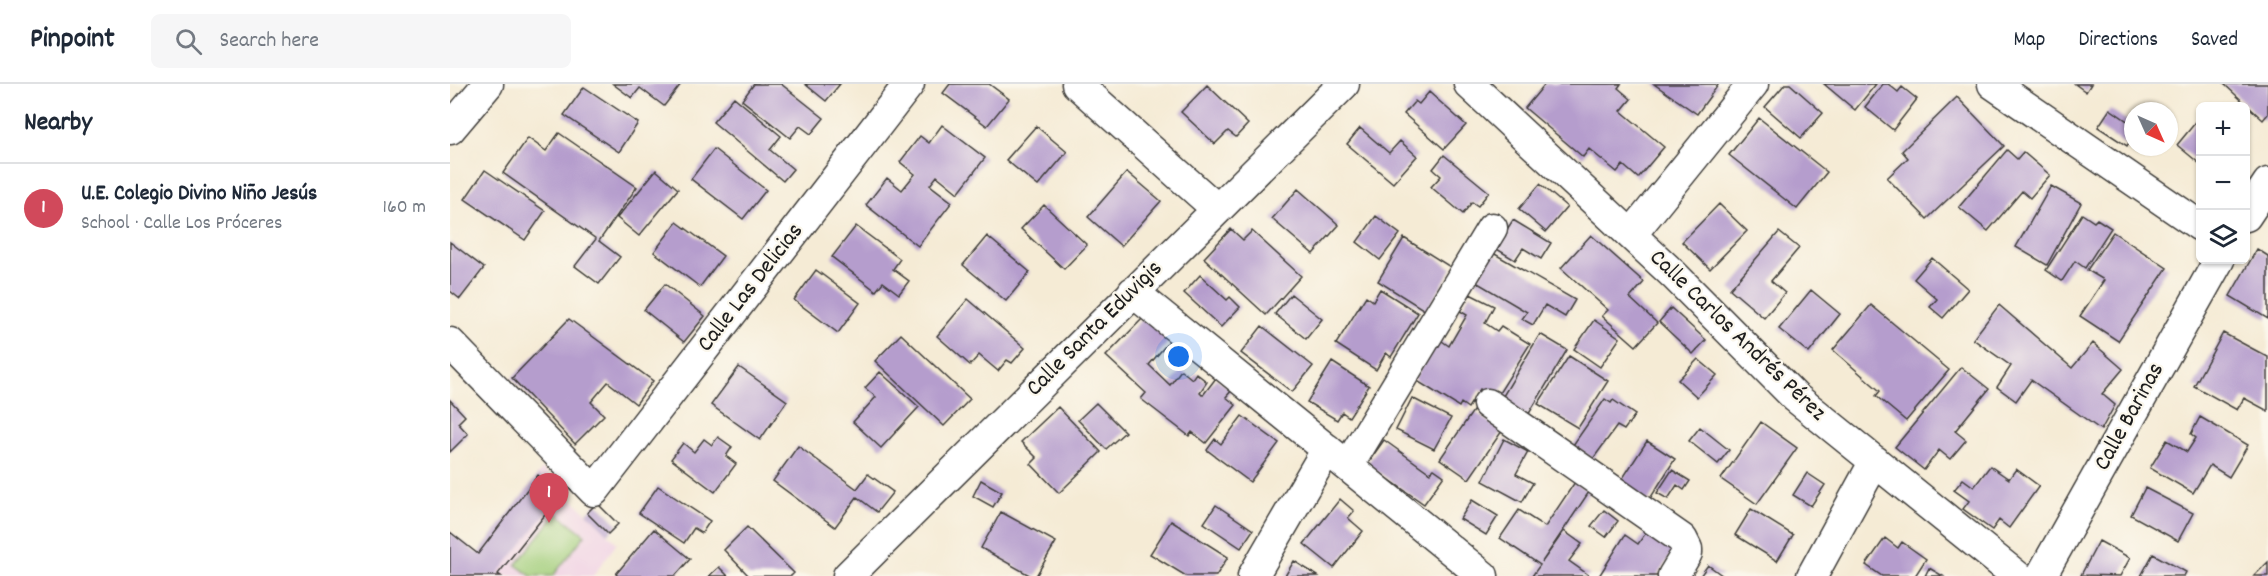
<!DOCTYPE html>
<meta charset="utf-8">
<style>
:root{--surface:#fff;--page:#f6f6f7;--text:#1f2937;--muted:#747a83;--line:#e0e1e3;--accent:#d1495b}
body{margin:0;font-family:Dekko,sans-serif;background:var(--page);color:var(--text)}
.controls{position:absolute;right:18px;top:18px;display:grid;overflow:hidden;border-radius:9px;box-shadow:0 2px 4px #0004}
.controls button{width:54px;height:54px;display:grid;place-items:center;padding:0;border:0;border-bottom:2px solid var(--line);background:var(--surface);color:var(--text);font:30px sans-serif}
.compass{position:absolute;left:1674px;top:18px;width:54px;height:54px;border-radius:50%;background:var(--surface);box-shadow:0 2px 4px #0004;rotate:135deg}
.you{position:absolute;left:729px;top:273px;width:21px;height:21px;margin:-15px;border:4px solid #fff;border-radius:50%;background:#1a73e8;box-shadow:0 0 0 9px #1a73e833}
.badge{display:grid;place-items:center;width:39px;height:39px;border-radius:50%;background:var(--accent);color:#fff;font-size:20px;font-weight:700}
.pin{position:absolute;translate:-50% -50px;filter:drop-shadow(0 2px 3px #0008)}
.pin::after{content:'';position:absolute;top:32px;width:21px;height:18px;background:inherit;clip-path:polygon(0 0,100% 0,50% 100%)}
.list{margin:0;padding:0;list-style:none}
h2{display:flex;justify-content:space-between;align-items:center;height:78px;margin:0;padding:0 24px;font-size:26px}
h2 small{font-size:20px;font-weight:400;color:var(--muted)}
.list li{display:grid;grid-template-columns:39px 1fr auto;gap:18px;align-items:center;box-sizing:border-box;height:90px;padding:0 24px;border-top:2px solid var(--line)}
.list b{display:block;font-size:22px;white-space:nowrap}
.list p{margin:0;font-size:20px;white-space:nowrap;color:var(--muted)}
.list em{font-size:20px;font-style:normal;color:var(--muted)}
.icon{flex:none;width:33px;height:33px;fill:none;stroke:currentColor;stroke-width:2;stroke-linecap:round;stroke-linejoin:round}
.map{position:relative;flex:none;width:1818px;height:492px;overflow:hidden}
header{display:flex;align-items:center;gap:36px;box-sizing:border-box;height:84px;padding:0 30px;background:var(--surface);border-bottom:2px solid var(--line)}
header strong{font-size:28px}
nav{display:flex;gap:33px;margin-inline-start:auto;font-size:21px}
.search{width:420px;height:54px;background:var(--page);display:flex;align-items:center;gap:15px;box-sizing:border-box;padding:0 21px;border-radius:9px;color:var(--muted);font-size:22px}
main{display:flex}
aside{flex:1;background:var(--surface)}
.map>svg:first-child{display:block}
</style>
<header>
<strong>Pinpoint</strong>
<div class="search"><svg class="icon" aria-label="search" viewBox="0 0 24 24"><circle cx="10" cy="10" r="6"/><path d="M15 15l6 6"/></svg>Search here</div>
<nav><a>Map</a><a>Directions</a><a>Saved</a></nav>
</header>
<main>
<aside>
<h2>Nearby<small></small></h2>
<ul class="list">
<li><span class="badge">1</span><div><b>U.E. Colegio Divino Niño Jesús</b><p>School · Calle Los Próceres</p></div><em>160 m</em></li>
</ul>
</aside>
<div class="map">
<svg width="1818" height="492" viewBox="0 0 1818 492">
<rect width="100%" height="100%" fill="#fbf7ec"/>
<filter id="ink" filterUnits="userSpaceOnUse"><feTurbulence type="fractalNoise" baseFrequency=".0167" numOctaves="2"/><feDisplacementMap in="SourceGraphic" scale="12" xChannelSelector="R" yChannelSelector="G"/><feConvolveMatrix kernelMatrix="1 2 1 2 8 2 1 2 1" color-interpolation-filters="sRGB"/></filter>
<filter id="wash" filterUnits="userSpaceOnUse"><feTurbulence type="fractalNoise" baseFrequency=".008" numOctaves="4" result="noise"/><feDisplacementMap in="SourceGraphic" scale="24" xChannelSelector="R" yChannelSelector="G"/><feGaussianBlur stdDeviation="1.35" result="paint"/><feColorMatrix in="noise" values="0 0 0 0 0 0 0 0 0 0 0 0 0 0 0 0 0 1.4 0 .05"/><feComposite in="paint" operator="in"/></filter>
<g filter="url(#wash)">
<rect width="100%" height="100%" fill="#f5ebd5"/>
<path fill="#f0d0e4" d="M92 385 167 459 143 492H13Z"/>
<path fill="#a2ce7a" stroke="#5f754b" stroke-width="1.5" d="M107 429 135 451 103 492H81L66 481Z"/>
<g id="blocks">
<path fill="#b59dcd" d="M163 0H231L214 22 190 4 182 14Z
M304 0H331L374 34 361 50 350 42 340 54 292 16Z
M355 0H390L376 17Z
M500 0H539L559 15 537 42 493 9Z
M1095 0H1171L1168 4 1181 15 1171 27 1214 63 1188 94 1173 81 1167 88 1139 65 1133 73 1075 24Z
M1204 0H1267L1268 1 1247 30Z
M1335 0H1340L1373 29 1351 54 1315 23Z
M1374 0H1426L1405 26Z
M1433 0H1438L1448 8 1452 3 1467 15 1443 46 1415 23Z
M1625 0H1641L1636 8Z
M1774 0H1818V30L1813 36Z
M757 1 798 40 786 53 778 47 765 60 731 28Z
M134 3 188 39 169 68 114 31Z
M979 8 1016 41 994 65 954 30 965 17 969 20Z
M284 13 331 52 320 66 343 85 333 97 263 38Z
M1507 13 1554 62 1477 135 1437 94 1458 74 1452 67Z
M1660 25 1683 41V53L1677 62 1648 43Z
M1750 33V80L1727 61Z
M1309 34 1377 88 1347 125 1279 71Z
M492 41 535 74 508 109 487 92 480 101 502 118 468 162 416 121 437 94 452 106 465 90 450 78 470 52 479 59Z
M586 42 617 68 588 102 556 76Z
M910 44 939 69 950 57 967 72 943 99 897 60Z
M109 49 187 103 149 157 170 173 149 200 125 182 146 155 53 89 78 54 96 67Z
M264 65 316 106 293 135 241 95Z
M1557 66 1567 75 1573 68 1600 91 1580 114 1572 107 1538 147 1509 123Z
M994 71 1039 108 1028 122 1022 118 1013 130 981 103 991 92 983 85Z
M35 86 95 127 75 156 15 115Z
M206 86 228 105 189 152 167 134Z
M677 88 711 117 671 162 638 133Z
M1090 100 1117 123 1096 148 1069 125Z
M1601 102 1631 119 1597 181 1566 163Z
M848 105 889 141 863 170 822 135Z
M1269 120 1297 147 1260 185 1232 158Z
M594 121 637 161 614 185 571 145Z
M1632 130 1644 138 1647 135 1661 144 1635 184 1625 177 1612 197 1596 186Z
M926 132 950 150 930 176 907 158Z
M1063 136 1101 159 1091 175 1073 164 1065 176 1045 164Z
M227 138 273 172 250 203 204 168Z
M406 142 450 175 443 185 459 197 449 210 433 198 426 207 382 173Z
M781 145 793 156 802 147 851 192 816 231 754 174Z
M1329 148 1349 164 1321 197 1335 209 1314 234 1280 205Z
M1663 148 1717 184 1668 257 1630 232 1654 196 1637 186Z
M1141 151 1194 198 1180 214 1207 239 1186 262 1152 232 1158 226 1111 184Z
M537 152 580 188 556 217 513 181Z
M954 154 1002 184 976 227 928 197Z
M0 158 34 184 10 215 0 207Z
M1807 165 1818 172V235L1780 212Z
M1043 169 1125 216 1115 233 1095 221 1083 241 1072 235 1077 228 1026 198Z
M1482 174 1518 205 1493 234 1480 223 1487 215 1464 195Z
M366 186 410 219 388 249 344 216Z
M750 191 777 216 780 213 790 223 771 243 734 209Z
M215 200 255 232 234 258 194 226Z
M930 205 968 229 941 273 936 269 926 286 886 260 916 212 923 217Z
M1361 206 1390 230 1359 269 1329 245Z
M841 210 872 235 856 255 825 230Z
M1020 210 1044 222 1035 239 1047 247 1051 242 1080 260 1046 314 1030 305 1018 324 1011 319 1009 323 964 295 989 255 999 262 1017 231 1010 227Z
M518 215 575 264 562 279 557 276 548 287 529 271 520 281 487 252Z
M1421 221 1499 286 1456 337 1426 312 1430 307 1383 266Z
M1549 221 1622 284 1643 259 1673 285 1652 310 1665 321 1651 346 1581 296 1566 317 1547 303 1561 282 1523 255Z
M1221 224 1256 256 1243 270 1209 238Z
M694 233 721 255 699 281 720 301 731 286 742 295 746 289 757 298 750 308 753 311 766 294 782 306 776 313 786 321 756 359 742 348 739 352 691 315 696 309 656 272Z
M119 235 203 297 186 320 158 298 141 318 154 331 125 360 62 294Z
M1144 236 1170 254 1150 283 1124 265Z
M812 242 863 282 842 308 791 269Z
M1773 249 1818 273V327L1794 314 1787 326 1744 302Z
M451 250 520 315 494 342 425 277Z
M1090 250 1117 266 1077 333 1050 317Z
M1119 272 1158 297 1128 344 1088 320Z
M1248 275 1267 291 1247 313 1228 296Z
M882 278 919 302 899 333 892 328 887 336 857 318Z
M289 283 337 317 310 356 261 321Z
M1511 283 1539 305 1505 347 1516 356 1500 375 1489 366 1474 386 1445 363Z
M430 288 469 323 431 364 403 338 426 313 415 304Z
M962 314 1001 334 984 365 946 346Z
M1155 315 1161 319 1163 316 1185 331 1174 346 1167 342 1143 375 1123 361Z
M0 316 15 332 8 339 18 350 0 368Z
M646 319 675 348 656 365 628 336Z
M608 323 651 368 609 409 581 380 587 374 571 358Z
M1023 327 1052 347 1019 395 990 375Z
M792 332 829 359 800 398 757 366 765 355 771 360Z
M1750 333 1798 361 1779 393 1760 381 1743 409 1700 384 1717 356 1737 368 1746 354 1741 350Z
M1311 338 1347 364 1307 420 1271 395Z
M1250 343 1279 366 1268 380 1239 357Z
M268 353 282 363 276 372 286 380 265 408 221 375 233 359 244 368 254 355 262 361Z
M1054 355 1078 368 1066 390 1083 399 1072 418 1033 397Z
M934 356 980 389 984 385 994 392 974 420 917 380Z
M1197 357 1225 375 1198 418 1171 397Z
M348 362 407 405 418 390 443 408 427 428 407 413 385 443 323 397Z
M1540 382 1559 395 1566 385 1589 402 1559 444 1549 436 1542 446 1513 425 1519 417 1504 406 1513 395 1524 403Z
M1222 386 1240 397 1234 406 1227 401 1218 415 1207 409Z
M1357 389 1375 401 1361 422 1343 411Z
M88 391 110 412 48 490 51 492H0V448L28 470Z
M531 396 552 408 543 423 523 412Z
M1125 398 1139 408 1092 478 1114 447 1132 460 1119 477 1140 492H1082L1090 481 1050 454 1069 426 1095 443Z
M208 402 260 437 252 449 244 444 234 459 189 429Z
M1695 404 1743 429 1728 457 1681 431Z
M890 415 904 427 898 434 913 447 884 484 854 460Z
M1022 416 1048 432 1036 451 1010 435Z
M147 419 168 440 158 450 137 429Z
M766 421 803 446 791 464 754 439Z
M1301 425 1343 451 1327 477 1285 451Z
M1154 426 1168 437 1156 453 1141 442Z
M551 428 606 458 586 492H581L531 464Z
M721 437 778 473 766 492H736L700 470Z
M297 443 344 489 341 492H299L274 466Z
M204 445 240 475 225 492H168L166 490Z
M1197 447 1225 465 1207 492H1149L1175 451 1188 460Z
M1435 454 1448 464 1452 458 1476 475 1465 492H1432L1416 481Z
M1649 457 1680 474 1670 492 1631 491Z
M1703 470 1736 488 1734 492H1691Z
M844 477 868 492H835Z
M1818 478V492H1804Z
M1258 481 1273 492H1250Z
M269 483 278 492H259Z
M1479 484 1493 492H1475Z"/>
</g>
</g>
<g filter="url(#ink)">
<use href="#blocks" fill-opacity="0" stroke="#3d3b38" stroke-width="1.5"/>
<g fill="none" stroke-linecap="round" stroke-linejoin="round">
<g stroke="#3d3b38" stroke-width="33">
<path id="minor" d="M627 0 767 125
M1019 0 1224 191 1345 313 1567 492
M1543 0 1750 142
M0 45 38 0
M1796 132 1818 99
M1181 151 1303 0
M683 208 1033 492
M0 259 144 407 459 0
M1038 320 1232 455 1237 465V469L1223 492
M898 382 1042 144
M398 492 894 0
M803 492 877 365
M1362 492 1425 377
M1591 492 1769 176"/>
</g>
<use href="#minor" stroke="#fff" stroke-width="30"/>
</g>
</g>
<g text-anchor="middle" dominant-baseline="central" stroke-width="4.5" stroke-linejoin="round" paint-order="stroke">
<g font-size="24" fill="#1c1c1c" stroke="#fbf7ec">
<text transform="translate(301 204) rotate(-52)">Calle Las Delicias</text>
<text transform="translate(645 245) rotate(-45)">Calle Santa Eduvigis</text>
<text transform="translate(1287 252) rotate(44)">Calle Carlos Andrés Pérez</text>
<text transform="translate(1680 333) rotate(-61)">Calle Barinas</text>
</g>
</g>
</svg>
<div class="controls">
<button>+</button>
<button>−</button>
<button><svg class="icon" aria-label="layers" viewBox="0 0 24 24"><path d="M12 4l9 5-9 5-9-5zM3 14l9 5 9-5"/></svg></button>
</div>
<svg class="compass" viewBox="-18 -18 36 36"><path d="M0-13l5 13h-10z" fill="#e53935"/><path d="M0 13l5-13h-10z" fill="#747a83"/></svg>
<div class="you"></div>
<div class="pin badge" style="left:99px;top:439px">1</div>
</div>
</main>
